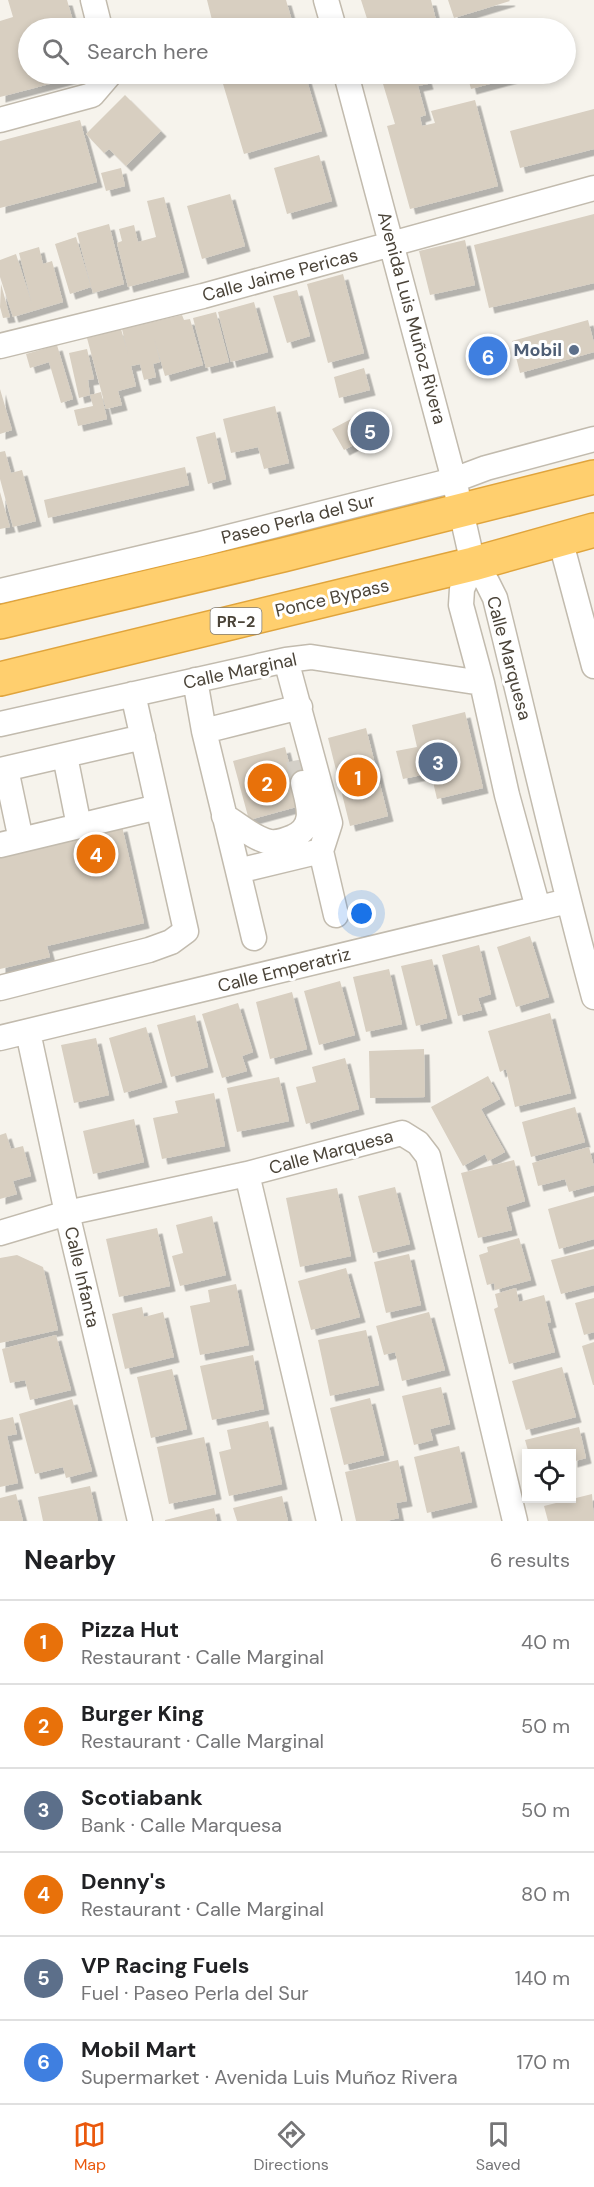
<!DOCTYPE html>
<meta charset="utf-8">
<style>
:root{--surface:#fff;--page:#f2f2f2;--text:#202124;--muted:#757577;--line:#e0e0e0;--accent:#ea580c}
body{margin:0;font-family:"DM Sans",sans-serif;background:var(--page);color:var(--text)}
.controls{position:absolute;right:18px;bottom:18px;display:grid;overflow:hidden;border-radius:0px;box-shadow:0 3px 9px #0003}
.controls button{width:54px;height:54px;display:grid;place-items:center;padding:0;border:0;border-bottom:2px solid var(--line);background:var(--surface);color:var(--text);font:30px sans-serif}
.you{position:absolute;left:362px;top:914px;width:21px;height:21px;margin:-15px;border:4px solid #fff;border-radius:50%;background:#1a73e8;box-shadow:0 0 0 9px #1a73e833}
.badge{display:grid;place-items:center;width:39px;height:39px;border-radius:50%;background:var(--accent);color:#fff;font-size:20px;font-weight:700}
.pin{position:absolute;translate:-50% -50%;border:3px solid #fff;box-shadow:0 2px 6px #0006}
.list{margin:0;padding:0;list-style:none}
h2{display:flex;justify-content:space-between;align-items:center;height:78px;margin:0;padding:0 24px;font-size:26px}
h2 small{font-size:20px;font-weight:400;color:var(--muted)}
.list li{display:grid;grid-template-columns:39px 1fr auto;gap:18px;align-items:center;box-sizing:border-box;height:84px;padding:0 24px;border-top:2px solid var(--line)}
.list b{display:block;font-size:22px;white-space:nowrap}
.list p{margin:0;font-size:20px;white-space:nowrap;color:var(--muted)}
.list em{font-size:20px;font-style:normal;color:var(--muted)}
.icon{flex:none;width:33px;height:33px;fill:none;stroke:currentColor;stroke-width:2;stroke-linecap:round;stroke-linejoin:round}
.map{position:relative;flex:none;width:594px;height:1521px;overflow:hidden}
.search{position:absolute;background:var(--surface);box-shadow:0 3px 9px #0003;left:18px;right:18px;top:18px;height:66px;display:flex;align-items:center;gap:15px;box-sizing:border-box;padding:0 21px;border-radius:33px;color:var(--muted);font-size:22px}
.sheet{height:582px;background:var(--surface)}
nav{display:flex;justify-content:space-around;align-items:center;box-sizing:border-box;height:84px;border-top:2px solid var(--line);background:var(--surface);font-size:16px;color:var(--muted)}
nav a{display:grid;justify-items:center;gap:3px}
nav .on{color:var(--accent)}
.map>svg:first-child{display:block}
</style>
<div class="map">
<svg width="594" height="1521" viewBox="0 0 594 1521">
<defs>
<filter id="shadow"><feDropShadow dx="5.5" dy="5.5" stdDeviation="0" flood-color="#0004"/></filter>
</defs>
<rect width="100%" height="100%" fill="#f6f3ec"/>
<path fill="#d8cfc1" filter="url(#shadow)" d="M8 0H67L75 28H28V74H82L80 76 0 97V21L13 17Z
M207 0H286L294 28H214Z
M361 0H431L438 28H370Z
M448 0H509L510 1 454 18Z
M151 21 154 28H129Z
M220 74H305L322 131 244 154Z
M380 74H425L428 84 418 86 426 115 420 117 422 126 435 123 431 111 475 100 498 186 410 209 387 126 395 124Z
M467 74H527L471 89Z
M125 95 161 131 126 166 109 149 104 153 86 134Z
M594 109V149L520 168 510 131Z
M80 120 97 182 0 208V141Z
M319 155 332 201 287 214 274 168Z
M121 168 125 186 106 191 101 173Z
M230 194 245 246 202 259 187 206Z
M164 197 184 272 128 287 117 243 122 241 119 229 134 225 138 242 156 237 147 201Z
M594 214V283L489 308 474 245Z
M109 224 124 284 93 293 77 233Z
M76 237 91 287 70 294 55 244Z
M465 240 475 285 430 295 419 251Z
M39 247 43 264 52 261 63 302 13 317 0 277V260L16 254 32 304 19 253Z
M343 274 364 353 328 363 307 284Z
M1 284 10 317 3 318 0 307Z
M297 290 310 336 287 343 273 296Z
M254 302 268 352 231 362 218 312Z
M216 312 229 362 206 368 193 318Z
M182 315 184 320 190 319 203 365 165 376 154 338 160 362 153 364 156 377 144 380 140 364 131 366 136 386 118 391 122 405 106 409 87 338 121 329 128 354 122 329Z
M588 320 594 343V352L520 373 512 341Z
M494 342 501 365 482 370 475 347Z
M57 345 73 399 61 403 49 362 30 368 26 354Z
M87 349 94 379 88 380 90 395 101 392 107 419 78 426 74 410 93 406 90 395 79 398 69 353Z
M364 368 370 390 339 398 334 377Z
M0 389 12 430 0 434Z
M275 406 289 463 264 469 258 447 231 453 223 419Z
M368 410 379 432 344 450 332 429Z
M215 432 226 479 208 484 196 437Z
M5 451 11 473 22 470 36 521 13 527 0 479V452Z
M185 467 189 485 48 518 44 500Z
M0 492 10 527 0 529Z
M465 712 483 788 437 799 431 773 403 779 396 751 417 747 412 725Z
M366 728 388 816 350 826 328 738Z
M285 747 300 806 249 820 233 761Z
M122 826 144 923 47 946 50 957 0 969V854Z
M530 936 549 997 516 1007 497 947Z
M479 945 491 994 478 998 482 1010 458 1016 442 955Z
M432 959 447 1018 416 1026 401 966Z
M389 969 402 1024 366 1032 353 977Z
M340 981 355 1035 319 1045 304 991Z
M292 992 307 1049 270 1059 256 1002Z
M238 1003 253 1052 242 1056 247 1071 222 1078 202 1014Z
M550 1013 571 1093 515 1107 506 1069 500 1072 488 1031Z
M195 1015 208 1067 171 1077 157 1025Z
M146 1027 162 1082 124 1093 109 1038Z
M96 1038 109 1095 74 1103 61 1045Z
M424 1049 425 1097 370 1098 369 1051Z
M345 1058 359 1109 306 1124 296 1087 316 1082 312 1067Z
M488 1076 500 1099 481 1109 505 1152 488 1161 485 1154 463 1166 431 1107Z
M279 1077 289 1121 237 1132 227 1088Z
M214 1093 225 1146 162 1159 153 1118 178 1113 175 1101Z
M575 1107 585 1142 531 1157 522 1122Z
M134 1119 144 1162 93 1174 83 1131Z
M6 1133 11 1149 23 1146 31 1176 13 1181 17 1194 0 1199V1135Z
M589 1147 594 1167V1185L569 1192 565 1179 538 1186 532 1163Z
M514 1160 525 1201 506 1207 512 1230 478 1238 461 1173Z
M395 1187 410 1244 373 1253 358 1196Z
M337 1188 351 1256 300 1267 286 1198Z
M594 1196V1239L559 1249 548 1209Z
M212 1216 226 1275 180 1286 172 1256 183 1253 176 1225Z
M157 1228 170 1286 119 1297 106 1239Z
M519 1238 531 1280 495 1290 494 1283 487 1285 479 1255 488 1252 487 1247Z
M594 1249V1285L561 1294 551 1260Z
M409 1254 421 1305 386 1313 374 1262Z
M17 1255 43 1267 58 1330 0 1343V1258Z
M346 1268 360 1317 311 1330 298 1281Z
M236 1284 249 1345 200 1355 190 1306 210 1302 208 1290Z
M516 1288 519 1302 544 1295 551 1322 547 1323 555 1352 509 1364 494 1309 498 1307 495 1294Z
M594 1298V1332L584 1335 575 1303Z
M142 1307 144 1317 163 1312 174 1357 125 1369 112 1314Z
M429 1312 445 1370 402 1381 395 1352 384 1355 376 1326Z
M366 1330 379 1385 330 1396 318 1340Z
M56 1335 71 1390 30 1400 25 1380 10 1383 2 1349Z
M594 1342V1385H593L582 1346Z
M253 1355 264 1409 212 1420 200 1366Z
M562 1367 576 1417 526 1430 512 1381Z
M172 1369 187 1429 151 1438 137 1377Z
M441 1387 450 1424 430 1429 433 1440 414 1445 402 1396Z
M370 1398 384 1455 344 1465 330 1408Z
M72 1399 92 1471 66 1478 63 1467 35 1474 19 1414Z
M13 1417 17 1434 7 1436 18 1483 0 1487V1420Z
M268 1421 282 1484 229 1496 219 1452 231 1449 227 1430Z
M579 1427 586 1458 572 1462V1454H529L525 1440Z
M204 1437 216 1494 169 1504 157 1447Z
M459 1446 472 1502 427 1513 414 1457Z
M398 1460 407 1501 396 1503 399 1518 386 1521H356L345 1472Z
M90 1486 98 1521H43L38 1497Z
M16 1494 23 1521H0V1498Z
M592 1494 594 1521H548L544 1506Z
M282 1496 288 1521H237L233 1508Z
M214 1508 217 1521H165V1520Z"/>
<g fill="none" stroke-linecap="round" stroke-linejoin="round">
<path stroke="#d4d0c8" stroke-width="24" stroke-dasharray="24 12" stroke-linecap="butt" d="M298 760 301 775"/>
<g stroke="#c2bbae" stroke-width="27">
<path id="minor" d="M93 0 100 28
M326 0 334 28
M346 74 454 480 473 564 487 582 495 598C528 731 558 865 594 997
M0 120 92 95 110 74
M0 346 203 296 594 188
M560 539 594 666
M473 564 462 589 461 605 482 683 507 795 538 908
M0 591 201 544 454 480 486 468 594 439
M195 680 204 731 238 871 321 851 330 823 286 660
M0 724 286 660 311 657 482 683
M204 731 300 707
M65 756 79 826
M6 769 21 840
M0 770 143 737
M224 816C238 824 254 839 270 842 277 843 286 840 293 837 317 826 308 804 303 783
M0 845 158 807
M321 851 336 915
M238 871 254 938
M0 988 149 950 171 942 186 931 133 694
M28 1032 67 1213 140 1521
M0 1038 568 901
M247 1174 329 1521
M0 1233 67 1213 247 1174 402 1133 418 1143 428 1156 515 1521"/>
</g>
<g stroke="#e0a43c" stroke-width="36">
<path id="highway" d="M0 622 283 555 594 477
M0 679 473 564 594 530"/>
</g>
<use href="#minor" stroke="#fff" stroke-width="24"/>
<use href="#highway" stroke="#ffcf6e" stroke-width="33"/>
</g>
<circle fill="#5c6f8a" stroke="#fff" stroke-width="2" cx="574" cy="350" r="6"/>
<g text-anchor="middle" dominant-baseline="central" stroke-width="6" stroke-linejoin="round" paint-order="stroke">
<rect fill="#fff" stroke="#817c74" stroke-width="1.5" x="210.5" y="608" width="51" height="26" rx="4.5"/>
<g font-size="16" font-weight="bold" fill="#4b4439">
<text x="236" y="621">PR-2</text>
</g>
<g font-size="18" fill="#4b4439" stroke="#fff">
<text transform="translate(280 275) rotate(-15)">Calle Jaime Pericas</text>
<text transform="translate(412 318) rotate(75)">Avenida Luis Muñoz Rivera</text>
<text transform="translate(298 519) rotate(-14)">Paseo Perla del Sur</text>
<text transform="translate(332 598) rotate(-13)">Ponce Bypass</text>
<text transform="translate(509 658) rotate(75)">Calle Marquesa</text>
<text transform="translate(240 671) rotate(-12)">Calle Marginal</text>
<text transform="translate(284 970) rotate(-14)">Calle Emperatriz</text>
<text transform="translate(331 1152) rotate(-15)">Calle Marquesa</text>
<text transform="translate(82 1277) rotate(77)">Calle Infanta</text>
</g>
<g font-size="18" font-weight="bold" fill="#4e5e75" stroke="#fff" text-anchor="end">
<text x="562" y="350">Mobil</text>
</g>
</g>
</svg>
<div class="controls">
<button><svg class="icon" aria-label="locate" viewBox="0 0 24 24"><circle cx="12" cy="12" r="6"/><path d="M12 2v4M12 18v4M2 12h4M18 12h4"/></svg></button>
</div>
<div class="you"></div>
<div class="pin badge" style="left:358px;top:777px;background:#e8710a">1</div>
<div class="pin badge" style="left:267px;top:783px;background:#e8710a">2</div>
<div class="pin badge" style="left:438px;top:762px;background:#5c6f8a">3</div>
<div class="pin badge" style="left:96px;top:854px;background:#e8710a">4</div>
<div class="pin badge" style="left:370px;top:431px;background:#5c6f8a">5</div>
<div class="pin badge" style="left:488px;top:356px;background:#3f7fe0">6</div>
<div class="search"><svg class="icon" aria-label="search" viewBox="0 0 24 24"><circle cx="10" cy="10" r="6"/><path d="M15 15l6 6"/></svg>Search here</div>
</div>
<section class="sheet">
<h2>Nearby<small>6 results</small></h2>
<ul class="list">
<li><span class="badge" style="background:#e8710a">1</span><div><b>Pizza Hut</b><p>Restaurant · Calle Marginal</p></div><em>40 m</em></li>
<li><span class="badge" style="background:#e8710a">2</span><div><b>Burger King</b><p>Restaurant · Calle Marginal</p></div><em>50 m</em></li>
<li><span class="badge" style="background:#5c6f8a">3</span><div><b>Scotiabank</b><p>Bank · Calle Marquesa</p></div><em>50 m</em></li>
<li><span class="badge" style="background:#e8710a">4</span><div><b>Denny's</b><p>Restaurant · Calle Marginal</p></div><em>80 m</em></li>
<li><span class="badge" style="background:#5c6f8a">5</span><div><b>VP Racing Fuels</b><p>Fuel · Paseo Perla del Sur</p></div><em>140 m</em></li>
<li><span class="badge" style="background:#3f7fe0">6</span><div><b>Mobil Mart</b><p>Supermarket · Avenida Luis Muñoz Rivera</p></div><em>170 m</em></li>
</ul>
</section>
<nav>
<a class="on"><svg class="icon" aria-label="map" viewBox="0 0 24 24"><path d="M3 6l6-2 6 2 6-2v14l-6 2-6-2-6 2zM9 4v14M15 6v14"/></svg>Map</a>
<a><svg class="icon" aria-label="directions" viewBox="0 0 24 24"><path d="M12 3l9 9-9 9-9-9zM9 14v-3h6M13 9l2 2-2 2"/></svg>Directions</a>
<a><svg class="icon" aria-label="saved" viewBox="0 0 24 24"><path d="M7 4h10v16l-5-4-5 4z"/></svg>Saved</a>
</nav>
